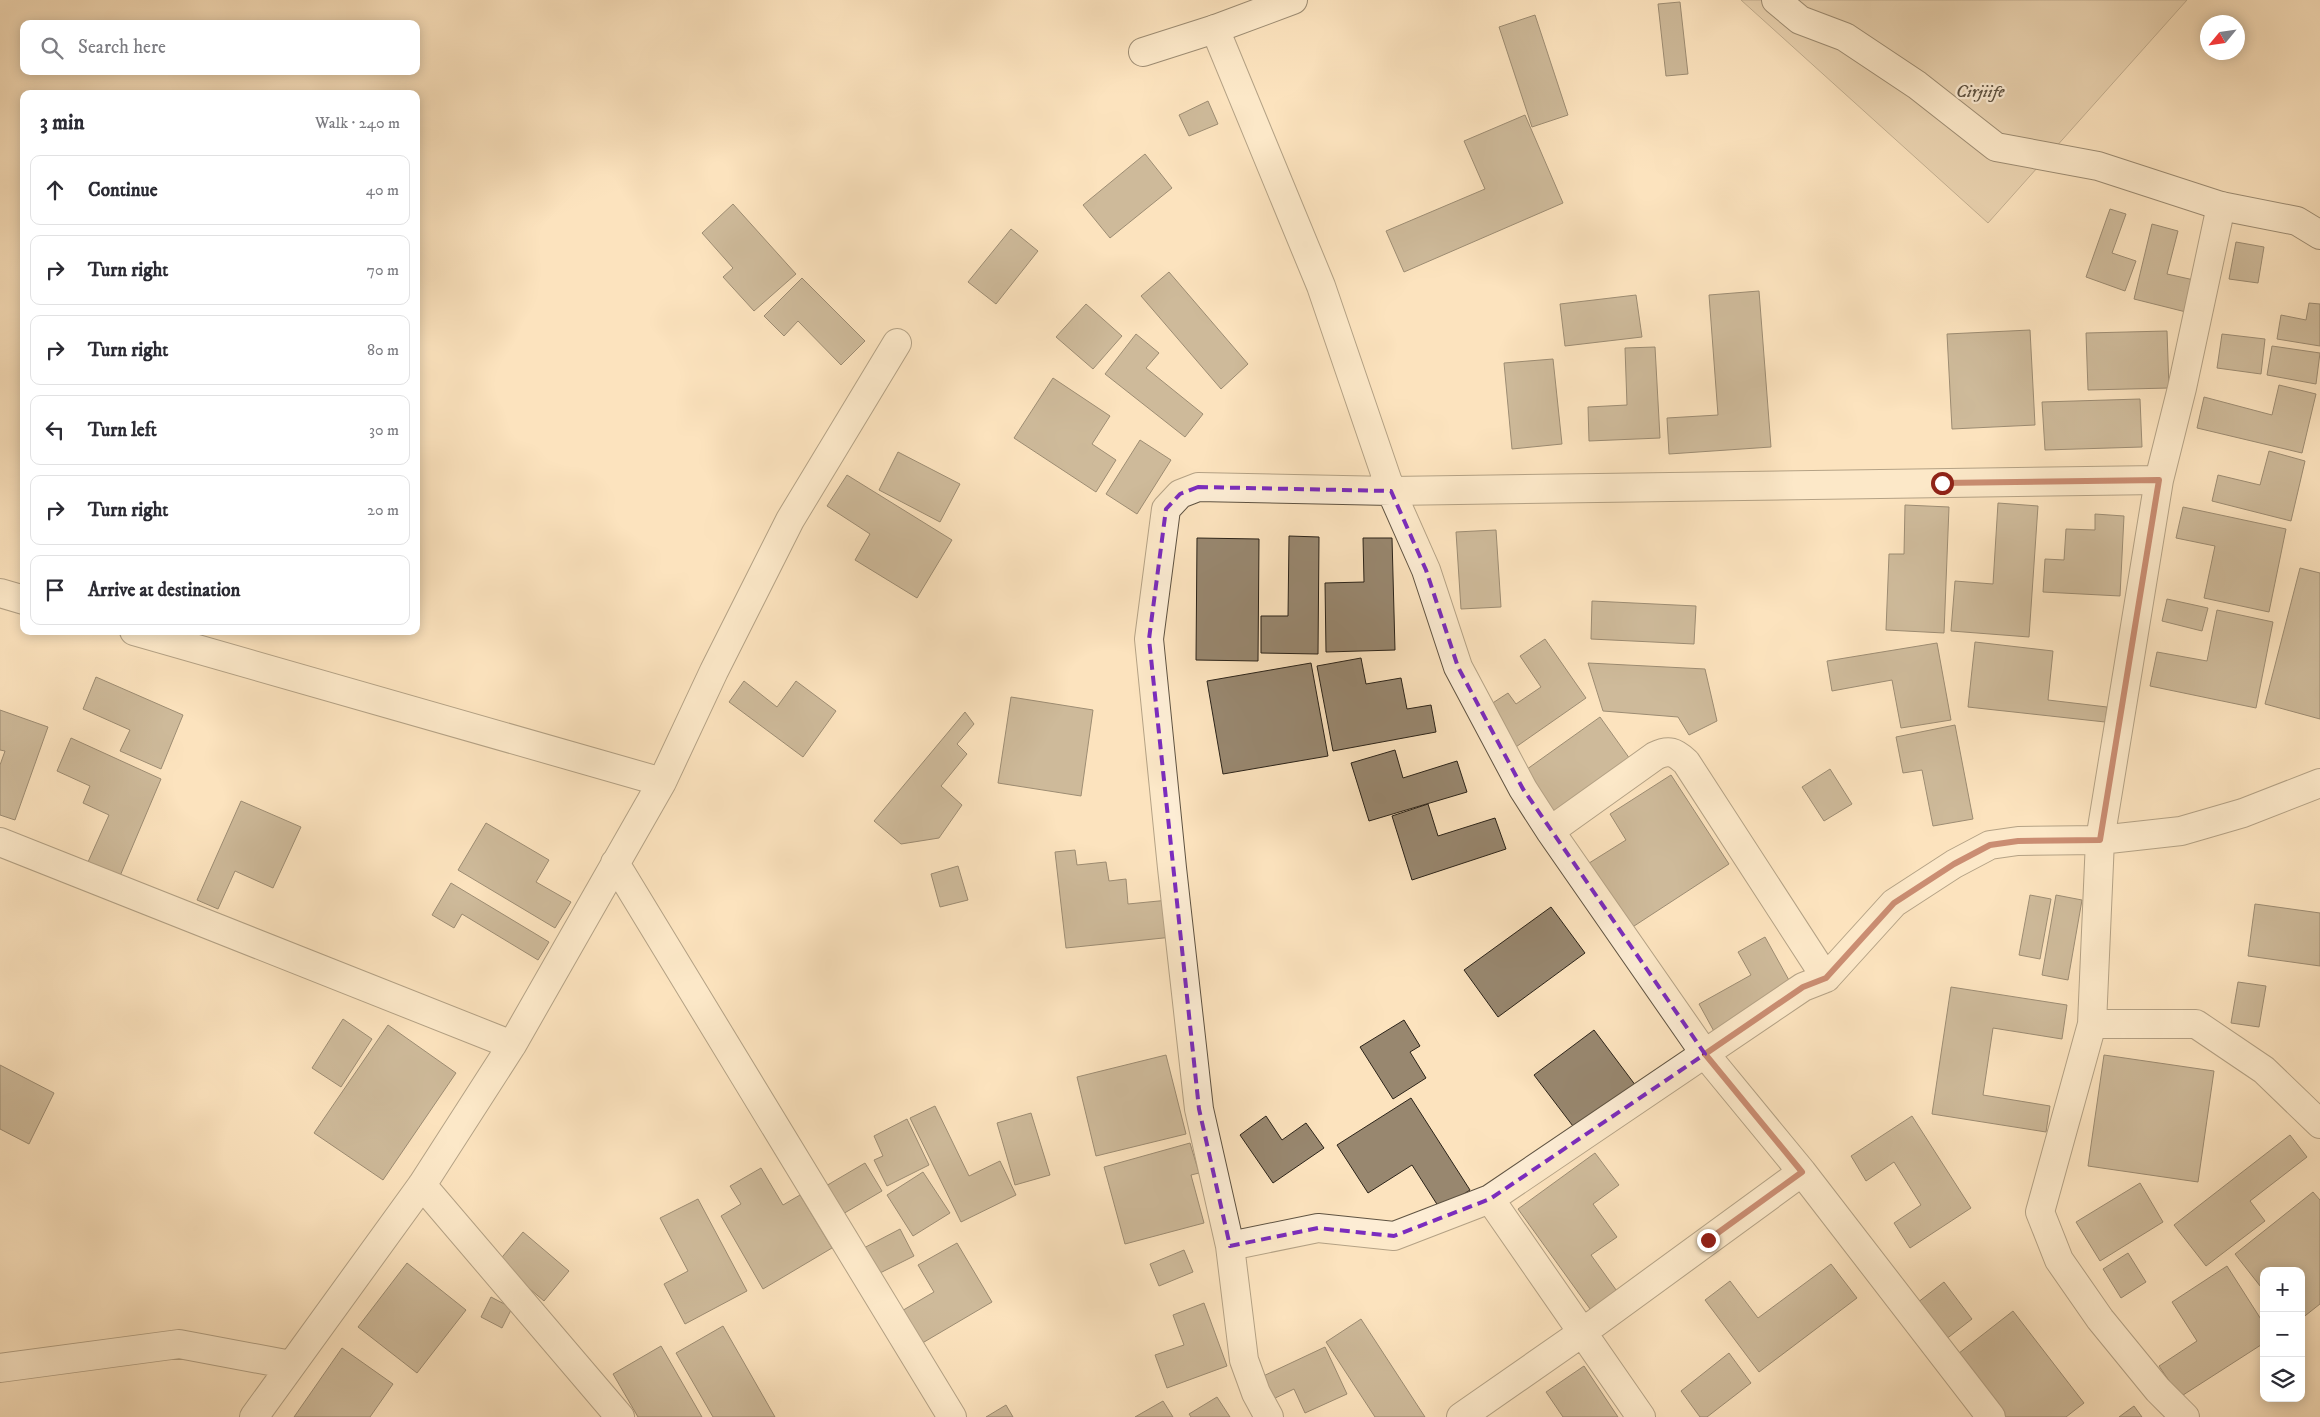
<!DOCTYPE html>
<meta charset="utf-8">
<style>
:root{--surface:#fff;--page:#f2f2f3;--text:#2b2b33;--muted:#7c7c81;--line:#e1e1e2}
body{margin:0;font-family:"IM FELL DW Pica",serif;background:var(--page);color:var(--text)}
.controls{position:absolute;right:15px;bottom:15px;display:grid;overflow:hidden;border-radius:10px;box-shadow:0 2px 12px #0003}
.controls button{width:45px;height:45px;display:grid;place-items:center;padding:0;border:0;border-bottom:1px solid var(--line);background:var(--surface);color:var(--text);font:25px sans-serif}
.compass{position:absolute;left:2200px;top:15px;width:45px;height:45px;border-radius:50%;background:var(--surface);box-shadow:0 2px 12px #0003;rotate:241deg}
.stop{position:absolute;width:15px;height:15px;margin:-11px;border:4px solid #8f2418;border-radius:50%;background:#fff}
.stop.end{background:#8f2418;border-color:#fff;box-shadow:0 1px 5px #0008}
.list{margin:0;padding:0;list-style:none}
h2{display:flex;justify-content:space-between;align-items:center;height:65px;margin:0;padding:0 20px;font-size:21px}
h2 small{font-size:16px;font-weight:400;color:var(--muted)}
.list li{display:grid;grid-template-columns:32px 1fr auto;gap:15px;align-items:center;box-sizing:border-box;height:70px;margin:0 10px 10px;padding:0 10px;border:1px solid var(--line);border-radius:10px}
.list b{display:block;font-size:19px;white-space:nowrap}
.list em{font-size:16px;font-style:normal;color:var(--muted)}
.icon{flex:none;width:28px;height:28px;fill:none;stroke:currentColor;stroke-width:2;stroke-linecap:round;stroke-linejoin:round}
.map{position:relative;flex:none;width:2320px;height:1417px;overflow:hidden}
.search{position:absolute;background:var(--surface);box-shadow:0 2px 12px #0003;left:20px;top:20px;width:400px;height:55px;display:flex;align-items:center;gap:12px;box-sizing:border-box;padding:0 18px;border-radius:10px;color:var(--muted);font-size:19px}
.panel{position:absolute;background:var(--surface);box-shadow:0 2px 12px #0003;left:20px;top:90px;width:400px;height:545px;border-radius:10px}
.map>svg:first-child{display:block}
</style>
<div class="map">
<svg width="2320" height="1417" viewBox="0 0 2320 1417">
<rect width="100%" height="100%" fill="#fce3be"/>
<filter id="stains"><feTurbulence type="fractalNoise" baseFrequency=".004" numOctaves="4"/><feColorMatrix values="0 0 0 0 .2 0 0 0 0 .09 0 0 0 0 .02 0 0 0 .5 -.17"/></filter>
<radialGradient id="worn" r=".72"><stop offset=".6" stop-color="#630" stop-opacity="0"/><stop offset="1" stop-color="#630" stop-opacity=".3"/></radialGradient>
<path fill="#d8c2a2" stroke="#82725e" d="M1741 0H2187L1988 223Z"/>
<path fill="#98876f" stroke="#2b2319" d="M1680 2 1688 74 1666 76 1658 4Z
M1535 15 1568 115 1532 127 1499 27Z
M1208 101 1218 124 1189 136 1179 115Z
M1525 115 1563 203 1404 272 1386 231 1485 189 1464 141Z
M1145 154 1172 188 1110 238 1083 205Z
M733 204 796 274 754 311 723 277 733 268 702 233Z
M2110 209 2126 214 2112 253 2136 261 2125 291 2086 277Z
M2152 224 2178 231 2167 274 2194 280 2186 312 2134 299Z
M1011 229 1038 251 996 304 968 282Z
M2236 242 2264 247 2258 283 2229 279Z
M1169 272 1248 364 1221 389 1141 296Z
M802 278 865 341 841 365 798 321 784 336 764 316Z
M1759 291 1771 447 1669 454 1667 418 1718 415 1709 295Z
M1636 295 1642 337 1565 346 1560 304Z
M2309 303 2320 304V346L2277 339 2281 315 2306 320Z
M1086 304 1122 336 1093 369 1056 337Z
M2030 330 2035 425 1952 429 1947 334Z
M2167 331 2169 388 2088 390 2086 333Z
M1136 334 1159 353 1146 368 1203 414 1185 437 1105 374Z
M2222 334 2265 339 2261 374 2217 368Z
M2272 346 2320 353 2316 384 2267 375Z
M1655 347 1660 438 1589 441 1588 407 1627 405 1625 348Z
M1553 359 1562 444 1512 449 1504 363Z
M1053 378 1110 416 1092 444 1116 460 1096 492 1014 438Z
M2279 385 2316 394 2302 453 2197 428 2204 397 2272 415Z
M2140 399 2142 447 2045 450 2042 402Z
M1140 440 1171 460 1137 514 1106 494Z
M2269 451 2305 461 2291 521 2212 501 2218 475 2260 485Z
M898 452 960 484 940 522 879 490Z
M847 475 952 540 917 598 855 560 870 534 827 506Z
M1998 503 2038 506 2029 637 1951 631 1955 581 1993 584Z
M1905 505 1949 507 1944 633 1886 630 1889 554H1904Z
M2183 507 2286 529 2269 612 2204 598 2215 546 2176 538Z
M2095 514 2124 516 2120 596 2043 592 2045 559 2064 560 2066 529 2095 530Z
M1496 530 1501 607 1461 609 1456 532Z
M1289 536 1319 537 1318 654 1261 653V616H1288Z
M1197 538 1259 539 1258 661 1196 660Z
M1363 538H1392L1395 650 1326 652 1325 583 1364 582Z
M2300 568 2320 573V719L2265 704Z
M2167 599 2208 608 2202 631 2162 621Z
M1592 601 1696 606 1694 644 1591 639Z
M2217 610 2273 622 2256 708 2150 686 2157 652 2207 661Z
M1545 639 1586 698 1513 749 1485 708 1508 693 1516 704 1541 687 1520 656Z
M1975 642 2053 651 2048 700 2107 707 2105 722 1968 707Z
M1937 643 1951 720 1901 728 1892 680 1832 691 1827 661Z
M1361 658 1366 684 1401 678 1407 709 1431 705 1436 732 1333 751 1317 666Z
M1311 663 1328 756 1223 774 1207 681Z
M1588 663 1705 669 1717 721 1689 735 1678 717 1603 711Z
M96 677 183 715 161 769 120 751 130 730 83 709Z
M744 681 777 707 796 681 836 711 803 757 729 702Z
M1011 697 1093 710 1081 796 998 783Z
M0 710 48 727 15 820 0 815V765L5 751 0 750Z
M965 712 974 724 957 744 967 754 941 786 962 805 939 838 901 844 874 821Z
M1600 717 1630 759 1552 814 1523 772Z
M1955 725 1973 819 1933 826 1922 770 1903 773 1896 737Z
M71 738 161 779 120 876 88 862 109 815 83 803 90 786 57 771Z
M1395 750 1403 778 1457 761 1467 792 1369 821 1351 763Z
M1830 769 1852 804 1824 821 1802 787Z
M1671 775 1729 864 1628 930 1586 865 1626 840 1610 814Z
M241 801 301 827 273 888 235 871 218 909 197 900Z
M1428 804 1438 836 1495 818 1506 849 1412 880 1392 816Z
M486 823 549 860 536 882 571 902 555 928 458 870Z
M1075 850 1077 865 1106 862 1109 881 1126 879 1128 904 1169 900 1173 937 1066 948 1055 852Z
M958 866 968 900 940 907 931 874Z
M451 883 549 942 538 960 462 914 454 928 432 915Z
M2030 895 2051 899 2040 959 2019 955Z
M2056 895 2082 900 2068 980 2042 975Z
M2255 904 2320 913V966L2248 956Z
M1551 907 1585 953 1498 1017 1464 970Z
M1765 937 1795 991 1716 1035 1699 1004 1751 975 1738 952Z
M2238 982 2266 986 2259 1027 2231 1023Z
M1951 987 2067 1005 2062 1039 1993 1028 1983 1095 2050 1106 2046 1132 1932 1114Z
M343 1019 372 1039 341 1087 312 1068Z
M1404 1020 1420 1046 1410 1052 1426 1078 1393 1099 1360 1047Z
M388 1025 456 1073 383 1180 314 1133Z
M1594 1030 1639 1090 1579 1134 1534 1075Z
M1166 1055 1186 1134 1096 1156 1077 1077Z
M2104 1055 2214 1071 2198 1182 2088 1166Z
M0 1065 54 1093 29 1144 0 1129Z
M1411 1098 1470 1190 1440 1209 1412 1165 1368 1193 1337 1145Z
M935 1106 969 1176 1000 1161 1016 1195 961 1222 910 1118Z
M1031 1113 1050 1175 1015 1185 997 1123Z
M1266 1116 1282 1140 1306 1123 1324 1148 1273 1183 1240 1135Z
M1912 1116 1971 1208 1910 1248 1894 1223 1921 1205 1894 1162 1866 1181 1851 1156Z
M907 1119 929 1165 887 1186 874 1160 883 1156 874 1136Z
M2290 1135 2307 1157 2250 1201 2265 1221 2206 1266 2174 1225Z
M1190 1143 1199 1173 1191 1175 1204 1223 1125 1244 1104 1167Z
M1595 1153 1619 1185 1593 1204 1617 1237 1591 1255 1619 1294 1593 1313 1518 1209Z
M865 1163 882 1191 836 1218 819 1190Z
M761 1168 783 1205 800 1195 832 1248 763 1289 721 1216 741 1204 730 1186Z
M923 1172 950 1213 913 1236 887 1195Z
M2140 1183 2163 1222 2100 1261 2076 1222Z
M2313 1192 2320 1200V1304L2301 1319V1271H2264V1291L2235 1254Z
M698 1199 747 1291 685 1324 664 1284 688 1271 660 1218Z
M900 1229 914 1256 874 1276 860 1250Z
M523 1232 569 1271 544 1301 498 1262Z
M957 1243 992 1302 919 1345 900 1312 934 1292 918 1265Z
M1184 1250 1193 1272 1159 1286 1150 1264Z
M2128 1253 2146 1282 2121 1298 2103 1269Z
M407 1263 466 1310 417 1373 358 1327Z
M1831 1264 1857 1298 1759 1372 1705 1300 1730 1281 1758 1318Z
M2227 1266 2264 1324V1343L2180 1397 2159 1366 2197 1341 2172 1302Z
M1944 1282 1972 1319 1945 1340 1917 1303Z
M491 1297 512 1308 502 1328 481 1317Z
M1204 1303 1227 1366 1167 1388 1155 1355 1184 1345 1173 1315Z
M2013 1311 2084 1403 2066 1417H2001L1954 1357Z
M1361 1319 1425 1417H1375L1326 1342Z
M723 1326 775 1417H713L676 1353Z
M661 1346 702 1417H638L613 1374Z
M1325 1347 1347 1394 1305 1413 1294 1389 1269 1401 1259 1378Z
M342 1348 393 1384 370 1417H294Z
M1729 1353 1751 1383 1707 1417H1700L1681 1391Z
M1584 1366 1618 1417H1563L1546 1392Z
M1217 1397 1230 1417H1191L1189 1414Z
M1163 1401 1173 1417H1135Z
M1006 1405 1013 1417H986Z
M2134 1406 2142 1417H2119Z"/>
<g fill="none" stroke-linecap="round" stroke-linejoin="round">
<g stroke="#5f5342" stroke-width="30">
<path id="street" d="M1215 29 1321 286 1391 491 1426 570 1458 667 1523 789 1550 831 1705 1054 1802 1172 1991 1417
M0 593 24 600
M134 631 662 782
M1550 831 1655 756C1669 749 1675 752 1686 762L1826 978
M0 842 512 1045
M615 863 952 1417
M2092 1024H2196L2264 1070 2320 1124
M422 1185 620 1417
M1490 1199 1641 1417
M1230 1246 1318 1228 1394 1236 1490 1199 1803 987 1826 978 1894 903 1954 864 1990 845 2018 841 2100 840 2181 831 2243 813 2320 783
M0 1368 179 1344 291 1365
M254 1417 422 1185 512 1045 662 782 714 671 790 520 897 343
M1269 1417 1256 1393 1244 1360 1230 1246 1199 1109 1172 868 1149 639 1166 509 1180 494 1198 487 1391 491 2159 480
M1461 1417 1583 1332 1802 1172
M2185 1417 2158 1390 2100 1319 2059 1260 2040 1212 2092 1024 2100 840 2159 480 2182 388 2221 206"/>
</g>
<g stroke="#2b2319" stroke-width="30">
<path id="secondary" d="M1776 0 1800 20 1845 37 1917 85 1996 147 2098 166 2221 206 2297 221 2320 235
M1143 52 1215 29 1293 0"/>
</g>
<use href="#street" stroke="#fdedd5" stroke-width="28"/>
<use href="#secondary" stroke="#fdedd5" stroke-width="28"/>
</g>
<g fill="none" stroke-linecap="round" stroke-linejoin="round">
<path stroke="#8f2418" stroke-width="6" d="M1708 1240 1802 1172 1705 1054 1803 987 1826 978 1894 903 1954 864 1990 845 2018 841 2100 840 2159 480 1942 483"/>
</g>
<path d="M0 0H2320V1417H0ZM1198 487 1391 491 1426 570 1458 667 1523 789 1705 1054 1490 1199 1394 1236 1318 1228 1230 1246 1199 1109 1149 639 1166 509 1180 494Z" fill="#fce3be" fill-opacity=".55" fill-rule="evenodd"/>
<path fill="none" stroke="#7b2cbf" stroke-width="4" stroke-dasharray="10 6" stroke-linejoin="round" d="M1198 487 1391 491 1426 570 1458 667 1523 789 1705 1054 1490 1199 1394 1236 1318 1228 1230 1246 1199 1109 1149 639 1166 509 1180 494Z"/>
<g text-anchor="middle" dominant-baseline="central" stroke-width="4.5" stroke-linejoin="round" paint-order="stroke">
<g font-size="18" font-style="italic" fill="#5f5342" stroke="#fdedd5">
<text x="1980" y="92">Cirjiife</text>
</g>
</g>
<rect width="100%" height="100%" filter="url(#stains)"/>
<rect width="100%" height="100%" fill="url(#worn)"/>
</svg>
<div class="controls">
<button>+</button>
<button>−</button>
<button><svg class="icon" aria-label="layers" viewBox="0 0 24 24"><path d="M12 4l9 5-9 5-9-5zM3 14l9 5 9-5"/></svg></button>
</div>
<svg class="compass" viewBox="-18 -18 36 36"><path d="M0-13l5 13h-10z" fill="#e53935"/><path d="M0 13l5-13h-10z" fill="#7c7c81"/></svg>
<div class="stop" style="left:1942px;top:483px"></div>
<div class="stop end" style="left:1708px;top:1240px"></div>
<div class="search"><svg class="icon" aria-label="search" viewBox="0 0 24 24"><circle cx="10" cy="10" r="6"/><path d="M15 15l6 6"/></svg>Search here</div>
<section class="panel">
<h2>3 min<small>Walk · 240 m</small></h2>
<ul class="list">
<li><svg class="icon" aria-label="ahead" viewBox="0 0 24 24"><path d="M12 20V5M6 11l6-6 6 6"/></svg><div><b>Continue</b></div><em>40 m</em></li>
<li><svg class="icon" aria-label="right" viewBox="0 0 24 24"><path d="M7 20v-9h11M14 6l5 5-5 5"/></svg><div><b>Turn right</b></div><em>70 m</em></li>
<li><svg class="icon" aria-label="right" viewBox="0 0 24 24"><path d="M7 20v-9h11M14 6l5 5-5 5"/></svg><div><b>Turn right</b></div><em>80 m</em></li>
<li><svg class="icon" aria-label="left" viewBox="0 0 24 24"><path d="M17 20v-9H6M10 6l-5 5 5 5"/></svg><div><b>Turn left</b></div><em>30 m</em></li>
<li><svg class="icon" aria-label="right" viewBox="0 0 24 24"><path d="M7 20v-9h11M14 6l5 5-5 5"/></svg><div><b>Turn right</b></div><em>20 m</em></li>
<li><svg class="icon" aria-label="arrive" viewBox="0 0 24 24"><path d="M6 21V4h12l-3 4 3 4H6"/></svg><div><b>Arrive at destination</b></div></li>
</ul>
</section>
</div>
